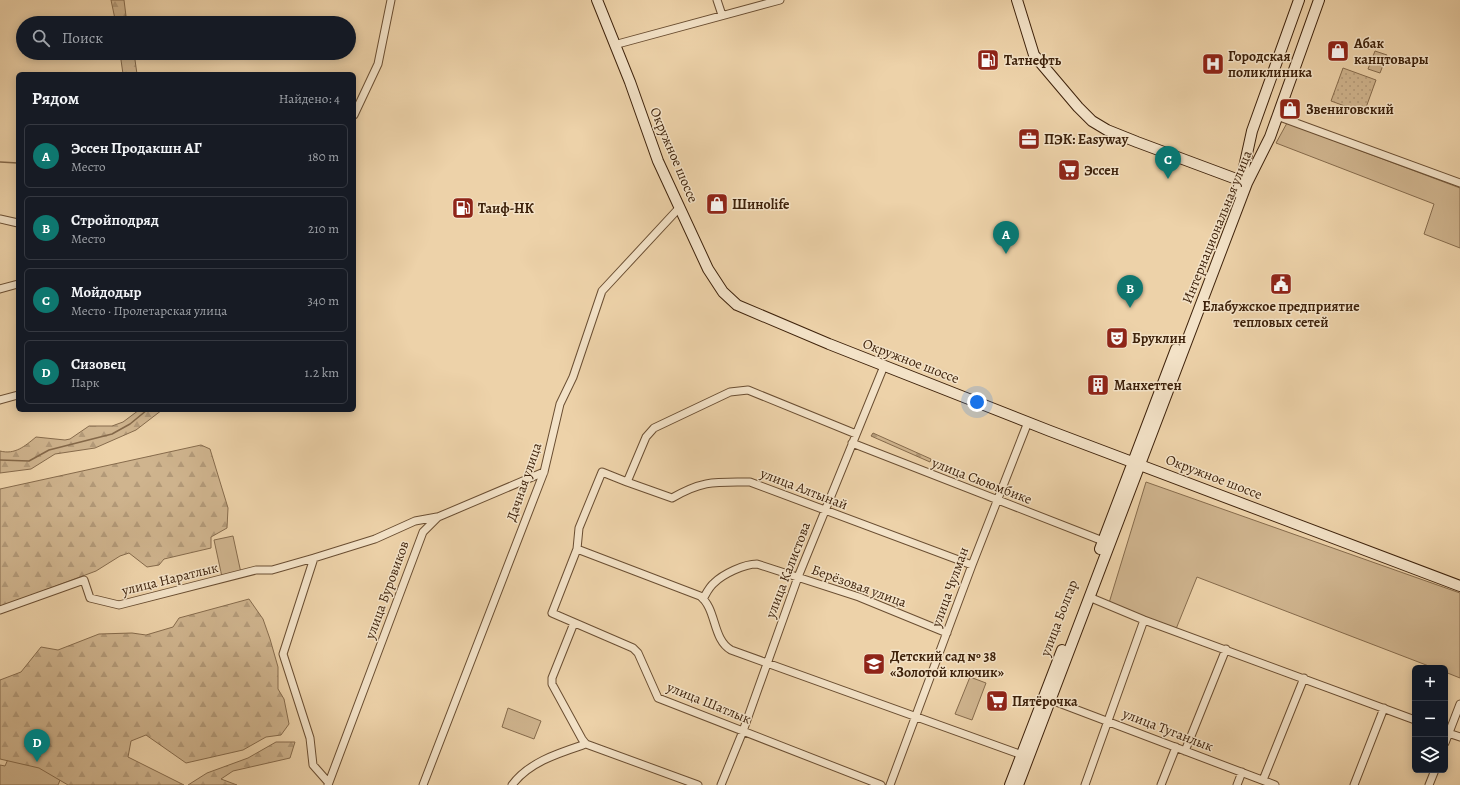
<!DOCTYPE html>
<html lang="ru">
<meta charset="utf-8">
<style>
:root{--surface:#171b24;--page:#242831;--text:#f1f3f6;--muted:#9ea1a6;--line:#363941;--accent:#0f766e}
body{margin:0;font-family:Alegreya,serif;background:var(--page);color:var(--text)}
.controls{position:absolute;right:12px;bottom:12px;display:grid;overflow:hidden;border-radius:6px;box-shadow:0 2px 10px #0003}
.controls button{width:36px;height:36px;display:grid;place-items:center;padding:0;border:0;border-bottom:1px solid var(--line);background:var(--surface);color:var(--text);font:20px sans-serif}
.you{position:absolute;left:977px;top:402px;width:14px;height:14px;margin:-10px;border:3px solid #fff;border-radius:50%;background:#1a73e8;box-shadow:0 0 0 6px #1a73e833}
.badge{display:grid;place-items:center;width:26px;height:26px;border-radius:50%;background:var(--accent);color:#fff;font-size:13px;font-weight:700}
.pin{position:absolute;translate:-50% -33px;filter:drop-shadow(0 1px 2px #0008)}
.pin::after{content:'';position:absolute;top:21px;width:14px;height:12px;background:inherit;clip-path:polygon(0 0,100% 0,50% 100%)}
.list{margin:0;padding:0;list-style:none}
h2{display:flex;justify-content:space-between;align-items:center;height:52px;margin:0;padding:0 16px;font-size:17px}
h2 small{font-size:13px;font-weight:400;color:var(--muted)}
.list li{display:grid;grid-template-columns:26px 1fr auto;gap:12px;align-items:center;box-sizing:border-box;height:64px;margin:0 8px 8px;padding:0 8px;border:1px solid var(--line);border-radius:6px}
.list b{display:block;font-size:15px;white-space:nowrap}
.list p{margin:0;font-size:13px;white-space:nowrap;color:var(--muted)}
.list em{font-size:13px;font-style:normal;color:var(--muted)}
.icon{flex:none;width:22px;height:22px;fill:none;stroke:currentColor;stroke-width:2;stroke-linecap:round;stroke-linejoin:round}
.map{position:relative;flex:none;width:1460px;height:785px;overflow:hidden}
.search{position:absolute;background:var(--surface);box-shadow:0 2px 10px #0003;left:16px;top:16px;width:340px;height:44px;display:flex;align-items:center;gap:10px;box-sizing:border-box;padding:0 14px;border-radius:22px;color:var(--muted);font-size:15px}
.panel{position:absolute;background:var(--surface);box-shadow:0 2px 10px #0003;left:16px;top:72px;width:340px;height:340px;border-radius:6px}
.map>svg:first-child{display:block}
</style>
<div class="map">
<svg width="1460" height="785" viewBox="0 0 1460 785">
<defs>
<pattern id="forest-firs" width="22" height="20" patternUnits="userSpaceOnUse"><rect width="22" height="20" fill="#cfb48e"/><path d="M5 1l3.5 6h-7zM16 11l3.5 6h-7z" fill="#b39a79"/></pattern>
<pattern id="park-dots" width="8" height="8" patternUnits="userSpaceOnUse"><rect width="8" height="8" fill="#cfb48e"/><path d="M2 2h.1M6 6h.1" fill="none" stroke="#b39a79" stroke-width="1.8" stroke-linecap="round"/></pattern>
</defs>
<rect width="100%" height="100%" fill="#edd2a9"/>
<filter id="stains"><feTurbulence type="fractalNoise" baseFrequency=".005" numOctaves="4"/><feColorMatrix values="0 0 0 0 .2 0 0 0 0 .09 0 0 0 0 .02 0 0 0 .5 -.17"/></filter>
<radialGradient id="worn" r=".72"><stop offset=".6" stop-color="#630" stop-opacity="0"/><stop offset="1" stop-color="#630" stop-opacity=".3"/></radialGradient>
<path fill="#cfb48e" stroke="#866b4c" d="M1375 51 1387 55 1380 73 1368 69Z
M1287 123 1460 188V248L1424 234 1434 204 1276 143Z
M1146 482 1460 593V678L1445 672V668H1434L1197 577 1176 629 1109 603Z
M233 536 241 573 222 577 214 540Z
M970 677 986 683 972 720 955 714Z
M508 708 541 721 534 739 502 727Z
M17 739 69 759 58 785H0V765L5 766Z"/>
<path fill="url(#forest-firs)" stroke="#866b4c" d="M111 0H124L126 16 115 19Z
M120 53H134L137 74H123Z
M139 410H162L136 430 95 448 55 454 31 469 0 473V451C15 455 25 446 36 437L65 440 70 439 89 426H112L123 422Z
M873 433 931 459 930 462 871 436Z
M201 445 210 449 228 508 227 528 211 537V548L164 559 159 565 147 567 129 553 120 556 96 571 0 607V489Z
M249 599 263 619 270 639 278 667V689L284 699 289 724 281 735 266 737 243 750 186 763 146 735 131 741 128 757 184 785H68L39 768 0 759V680L21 672 41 647 58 650 99 634 132 633 146 635 173 627 179 618Z
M276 742H295L290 758 233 771 221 779 237 785H188L207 773 248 758Z"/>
<path fill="url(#park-dots)" stroke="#866b4c" d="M1343 68 1376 80 1364 113 1331 101Z"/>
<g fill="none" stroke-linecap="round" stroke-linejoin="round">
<path stroke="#846849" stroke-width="1.5" d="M0 162 18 163
M0 460 29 461 49 450 112 434 130 424 147 410"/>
<g stroke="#6a4e32" stroke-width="9">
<path id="street" d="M717 0 722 15
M614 45 780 0
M354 115 378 64 391 0
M1277 116 1460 183
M0 219 18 223
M0 289 18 284
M0 400 18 395
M856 434 748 390 730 392 654 428 646 437 627 482 602 472 579 528 577 549 552 613 633 648 638 653 658 698 881 785
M852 443 1103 541
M627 482 672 498C703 480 715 482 750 482L972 565
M577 549 700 596C717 609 712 639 731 650L1022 755
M1089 597 1144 620 1415 720
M703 599C706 594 709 587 714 583 723 574 744 564 757 564L859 597 947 633
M0 610 84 580 90 598 119 605 256 570H272L314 558
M574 623 552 678V684L582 739 586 744 698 785
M1051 700 1275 785
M1445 732 1460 737
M1445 743 1460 704
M1185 751 1226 649
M1263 780 1304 678
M328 782 313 765 310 738 283 654 314 558 375 539 415 521 437 517
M328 785 423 532 438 517 544 472
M423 785 544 472 560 404 573 377 602 291 680 207
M512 785C529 762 559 753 586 744
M721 785 743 731 798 577 884 366
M890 785 972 565 1028 422
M1085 785 1144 620
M1161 785 1176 747
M1237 785 1242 772
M1354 785 1384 708
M1429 785 1435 770"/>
</g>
<g stroke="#3e220b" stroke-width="12">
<path id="secondary" d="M597 0 630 82 658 161 708 269 723 292 737 305 829 344 1050 431 1460 586
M1017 0 1034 55 1078 107 1092 121 1107 130 1137 142 1247 183
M1237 192 1241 181 1252 131 1299 0
M1100 549 1176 349
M1010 785 1062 650
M1018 785 1247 183 1270 137 1319 0"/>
</g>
<use href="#street" stroke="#f3e2c7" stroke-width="7"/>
<use href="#secondary" stroke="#f3e2c7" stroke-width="10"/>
</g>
<defs>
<g id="shop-square" transform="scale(1.15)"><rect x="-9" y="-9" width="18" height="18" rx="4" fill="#8f2418" stroke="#f3e2c7"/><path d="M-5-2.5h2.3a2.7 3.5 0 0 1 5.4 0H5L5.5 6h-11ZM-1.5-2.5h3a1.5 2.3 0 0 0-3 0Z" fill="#fff"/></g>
<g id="fuel-square" transform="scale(1.15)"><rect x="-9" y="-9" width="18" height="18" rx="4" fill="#8f2418" stroke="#f3e2c7"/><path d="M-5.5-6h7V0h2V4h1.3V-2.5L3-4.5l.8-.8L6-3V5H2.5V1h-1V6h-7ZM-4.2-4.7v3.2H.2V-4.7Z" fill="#fff"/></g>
<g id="hospital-square" transform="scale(1.15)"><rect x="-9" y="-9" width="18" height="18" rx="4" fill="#8f2418" stroke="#f3e2c7"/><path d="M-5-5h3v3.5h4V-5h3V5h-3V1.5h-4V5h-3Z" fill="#fff"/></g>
<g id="office-square" transform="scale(1.15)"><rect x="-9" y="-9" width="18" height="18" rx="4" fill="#8f2418" stroke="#f3e2c7"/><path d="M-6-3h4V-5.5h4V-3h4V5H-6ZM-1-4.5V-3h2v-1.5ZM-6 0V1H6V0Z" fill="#fff"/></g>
<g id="supermarket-square" transform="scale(1.15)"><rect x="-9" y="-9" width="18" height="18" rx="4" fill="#8f2418" stroke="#f3e2c7"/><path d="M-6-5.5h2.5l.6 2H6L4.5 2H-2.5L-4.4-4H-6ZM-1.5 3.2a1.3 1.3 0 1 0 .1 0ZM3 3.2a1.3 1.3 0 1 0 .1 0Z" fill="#fff"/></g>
<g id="civic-square" transform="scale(1.15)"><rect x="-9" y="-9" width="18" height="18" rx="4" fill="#8f2418" stroke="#f3e2c7"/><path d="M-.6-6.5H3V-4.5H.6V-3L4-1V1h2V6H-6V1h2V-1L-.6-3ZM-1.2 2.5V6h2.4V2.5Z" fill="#fff"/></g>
<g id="theatre-square" transform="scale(1.15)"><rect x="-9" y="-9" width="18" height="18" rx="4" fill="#8f2418" stroke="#f3e2c7"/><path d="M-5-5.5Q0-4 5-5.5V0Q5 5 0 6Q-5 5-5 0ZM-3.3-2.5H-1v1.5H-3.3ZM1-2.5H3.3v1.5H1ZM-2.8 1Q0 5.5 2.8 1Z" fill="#fff"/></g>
<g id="building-square" transform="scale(1.15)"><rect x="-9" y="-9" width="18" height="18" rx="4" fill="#8f2418" stroke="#f3e2c7"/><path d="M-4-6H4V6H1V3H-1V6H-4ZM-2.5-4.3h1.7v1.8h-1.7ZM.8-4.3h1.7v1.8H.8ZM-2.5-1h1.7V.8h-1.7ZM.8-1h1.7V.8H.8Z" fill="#fff"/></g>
<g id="school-square" transform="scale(1.15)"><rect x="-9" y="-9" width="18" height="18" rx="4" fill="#8f2418" stroke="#f3e2c7"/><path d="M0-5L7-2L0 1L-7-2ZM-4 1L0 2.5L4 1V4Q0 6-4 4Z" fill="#fff"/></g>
</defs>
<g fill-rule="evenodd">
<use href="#shop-square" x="1338" y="51"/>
<use href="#fuel-square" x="988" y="60"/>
<use href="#hospital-square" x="1213" y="64"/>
<use href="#shop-square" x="1290" y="109"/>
<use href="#office-square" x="1029" y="139"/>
<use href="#supermarket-square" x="1069" y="170"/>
<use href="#shop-square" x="717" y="204"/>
<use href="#fuel-square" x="463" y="208"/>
<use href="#civic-square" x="1281" y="284"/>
<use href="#theatre-square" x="1117" y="338"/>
<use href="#building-square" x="1098" y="385"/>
<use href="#school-square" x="874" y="664"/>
<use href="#supermarket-square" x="997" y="701"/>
</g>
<g text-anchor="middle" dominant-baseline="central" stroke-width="3" stroke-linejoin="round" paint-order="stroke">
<g font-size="14" font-weight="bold" fill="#3e220b" stroke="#f3e2c7" text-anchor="start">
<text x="1354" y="43">Абак<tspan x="1354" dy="16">канцтовары</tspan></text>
<text x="1228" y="56">Городская<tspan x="1228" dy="16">поликлиника</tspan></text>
<text x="1004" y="60">Татнефть</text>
<text x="1306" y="109">Звениговский</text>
<text x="1044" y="139">ПЭК: Easyway</text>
<text x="1084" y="170">Эссен</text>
<text x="732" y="204">Шиноlife</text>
<text x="478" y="208">Таиф-НК</text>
<text x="1281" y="306" text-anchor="middle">Елабужское предприятие<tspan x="1281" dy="16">тепловых сетей</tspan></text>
<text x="1132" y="338">Бруклин</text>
<text x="1114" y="385">Манхеттен</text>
<text x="890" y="656">Детский сад № 38<tspan x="890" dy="16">«Золотой ключик»</tspan></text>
<text x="1012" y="701">Пятёрочка</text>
</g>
<g font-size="14" fill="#3e220b" stroke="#f3e2c7">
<text transform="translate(674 155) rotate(67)">Окружное шоссе</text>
<text transform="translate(1217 227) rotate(-68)">Интернациональная улица</text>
<text transform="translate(911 361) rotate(21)">Окружное шоссе</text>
<text transform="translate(1214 477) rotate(21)">Окружное шоссе</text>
<text transform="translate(982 481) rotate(21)">улица Сююмбике</text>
<text transform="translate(524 482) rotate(-71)">Дачная улица</text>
<text transform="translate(804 489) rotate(21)">улица Алтынай</text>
<text transform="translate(788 570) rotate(-69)">улица Калистова</text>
<text transform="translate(170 579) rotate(-14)">улица Наратлык</text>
<text transform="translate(859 586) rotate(20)">Берёзовая улица</text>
<text transform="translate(950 587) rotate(-70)">улица Чулман</text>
<text transform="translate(387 590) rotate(-70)">улица Буровиков</text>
<text transform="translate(1059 618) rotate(-69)">улица Болгар</text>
<text transform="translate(709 703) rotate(22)">улица Шатлык</text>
<text transform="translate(1168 730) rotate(21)">улица Туганлык</text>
</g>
</g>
<rect width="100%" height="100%" filter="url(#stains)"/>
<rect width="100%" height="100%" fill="url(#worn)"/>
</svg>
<div class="controls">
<button>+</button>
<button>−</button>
<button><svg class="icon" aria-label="layers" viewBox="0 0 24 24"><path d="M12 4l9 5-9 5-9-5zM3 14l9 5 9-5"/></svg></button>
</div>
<div class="you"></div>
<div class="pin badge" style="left:1006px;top:254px">A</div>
<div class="pin badge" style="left:1130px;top:308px">B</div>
<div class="pin badge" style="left:1168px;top:179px">C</div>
<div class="pin badge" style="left:37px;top:762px">D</div>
<div class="search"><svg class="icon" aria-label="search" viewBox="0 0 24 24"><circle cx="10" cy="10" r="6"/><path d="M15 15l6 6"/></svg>Поиск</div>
<section class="panel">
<h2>Рядом<small>Найдено: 4</small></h2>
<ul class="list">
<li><span class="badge">A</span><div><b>Эссен Продакшн АГ</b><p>Место</p></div><em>180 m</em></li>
<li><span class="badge">B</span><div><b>Стройподряд</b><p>Место</p></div><em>210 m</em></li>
<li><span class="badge">C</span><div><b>Мойдодыр</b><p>Место · Пролетарская улица</p></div><em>340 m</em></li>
<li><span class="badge">D</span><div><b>Сизовец</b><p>Парк</p></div><em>1.2 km</em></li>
</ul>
</section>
</div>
